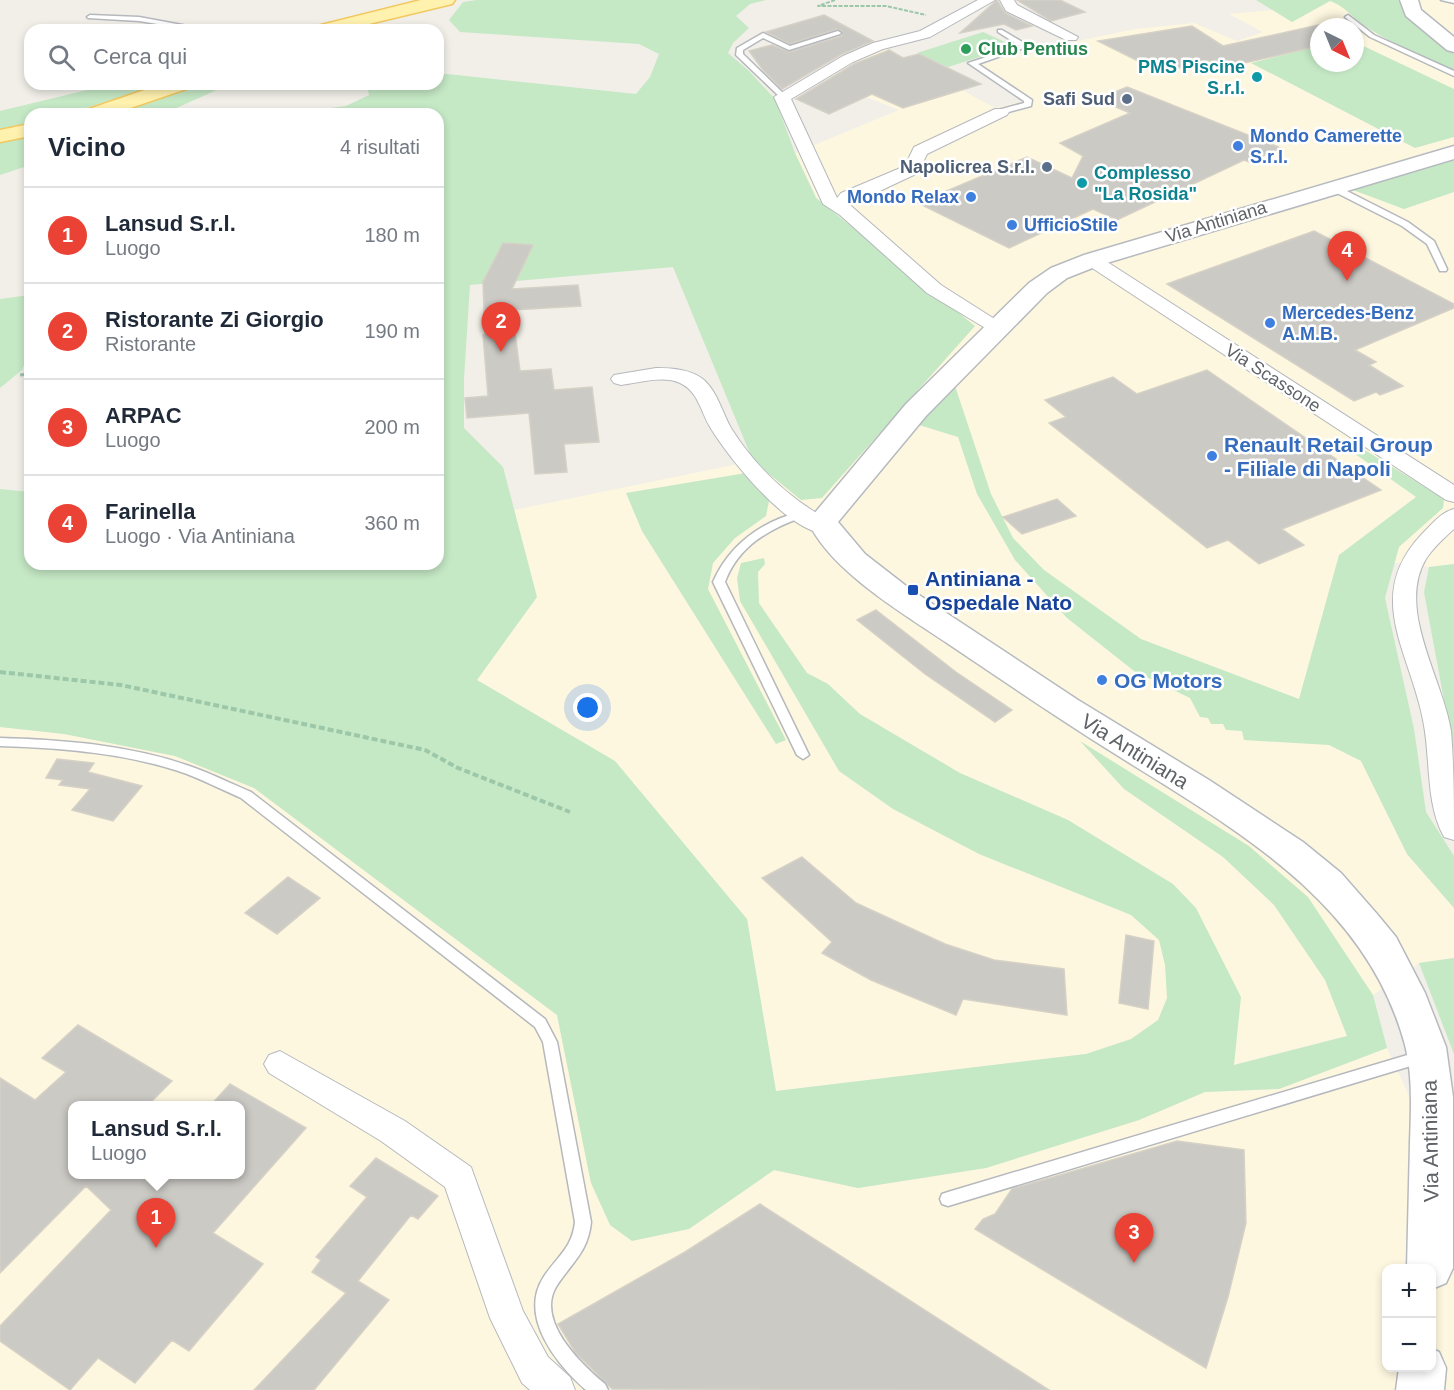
<!DOCTYPE html>
<html lang="it">
<meta charset="utf-8">
<style>
:root{--surface:#fff;--page:#f6f6f7;--text:#1f2937;--muted:#747a83;--line:#e0e1e3;--accent:#ea4335}
body{margin:0;font-family:Helvetica,sans-serif;background:var(--page);color:var(--text)}
.controls{position:absolute;right:18px;bottom:18px;display:grid;overflow:hidden;border-radius:12px;box-shadow:0 3px 9px #0003}
.controls button{width:54px;height:54px;display:grid;place-items:center;padding:0;border:0;border-bottom:2px solid var(--line);background:var(--surface);color:var(--text);font:30px sans-serif}
.compass{position:absolute;left:1310px;top:18px;width:54px;height:54px;border-radius:50%;background:var(--surface);box-shadow:0 3px 9px #0003;rotate:137deg}
.you{position:absolute;left:588px;top:708px;width:21px;height:21px;margin:-15px;border:4px solid #fff;border-radius:50%;background:#1a73e8;box-shadow:0 0 0 9px #1a73e833}
.badge{display:grid;place-items:center;width:39px;height:39px;border-radius:50%;background:var(--accent);color:#fff;font-size:20px;font-weight:700}
.pin{position:absolute;translate:-50% -50px;filter:drop-shadow(0 2px 3px #0008)}
.pin::after{content:'';position:absolute;top:32px;width:21px;height:18px;background:inherit;clip-path:polygon(0 0,100% 0,50% 100%)}
.popup{position:absolute;left:68px;top:1101px;width:177px;height:78px;box-sizing:border-box;display:grid;place-content:center;border-radius:12px;background:var(--surface);filter:drop-shadow(0 2px 4px #0005);font-size:20px;white-space:nowrap;color:var(--muted)}
.popup b{font-size:22px;color:var(--text)}
.popup::after{content:'';position:absolute;left:50%;top:100%;margin-left:-12px;border:12px solid transparent;border-top-color:var(--surface)}
.list{margin:0;padding:0;list-style:none}
h2{display:flex;justify-content:space-between;align-items:center;height:78px;margin:0;padding:0 24px;font-size:26px}
h2 small{font-size:20px;font-weight:400;color:var(--muted)}
.list li{display:grid;grid-template-columns:39px 1fr auto;gap:18px;align-items:center;box-sizing:border-box;height:96px;padding:0 24px;border-top:2px solid var(--line)}
.list b{display:block;font-size:22px;white-space:nowrap}
.list p{margin:0;font-size:20px;white-space:nowrap;color:var(--muted)}
.list em{font-size:20px;font-style:normal;color:var(--muted)}
.icon{flex:none;width:33px;height:33px;fill:none;stroke:currentColor;stroke-width:2;stroke-linecap:round;stroke-linejoin:round}
.map{position:relative;flex:none;width:1454px;height:1390px;overflow:hidden}
.search{position:absolute;background:var(--surface);box-shadow:0 3px 9px #0003;left:24px;top:24px;width:420px;height:66px;display:flex;align-items:center;gap:15px;box-sizing:border-box;padding:0 21px;border-radius:18px;color:var(--muted);font-size:22px}
.panel{position:absolute;background:var(--surface);box-shadow:0 3px 9px #0003;left:24px;top:108px;width:420px;height:462px;border-radius:18px}
.map>svg:first-child{display:block}
</style>
<div class="map">
<svg width="1454" height="1390" viewBox="0 0 1454 1390">
<rect width="100%" height="100%" fill="#f1efe8"/>
<path fill="#fef7e0" fill-rule="evenodd" d="M1398 0H1454V54L1406 14Z
M1330 1 1346 8 1365 27 1395 44 1454 71V160L1354 190 1404 209 1454 192V564L1429 567 1339 555 1361 761 1407 854 1454 908V958L1419 963 1373 995 1347 1036 1233 1065 1131 1040 1086 1054 776 1091 747 919 714 881 477 680 537 597 514 510 753 461 975 326 817 198 795 153 899 110 821 79 883 47 995 108 1028 100 978 66 1007 56 1135 29 1194 23 1237 41 1263 32 1229 14 1272 10 1292 22ZM1319 27H1355V63H1319Z
M0 727 64 734 175 756 254 788 557 1015 591 1183 689 1229 774 1170 858 1188 986 1168 1139 1120 1205 1092 1279 1089 1387 1048 1454 1194V1390H0ZM72 1106H240V1174H72ZM1386 1268H1432V1368H1386Z"/>
<path fill="#c5e8c5" d="M477 0H766L750 4 736 16 749 28 733 43 728 53 749 71 775 99 795 153 816 198 975 326 822 498 801 500 753 461 673 267 470 285 464 378V428L503 467 537 597 477 680 615 761 747 919 776 1091 1086 1054 1131 1039 1158 1020 1167 998 1165 965 1159 940 1131 915 979 854 893 809 839 771 740 601 737 578 741 563 764 558 765 564 758 572 759 603 807 673 828 684 860 714 960 773 1068 820 1173 884 1196 908 1241 997 1234 1065 1347 1036 1325 980 1274 905 1223 857 1124 789 1080 741 1249 846 1308 897 1373 995 1387 1048 1279 1089 1205 1092 1139 1120 986 1168 858 1188 774 1170 689 1229 632 1241 610 1225 591 1183 557 1015 254 788 175 756 64 734 0 727V489L30 492V564H438V114L291 113 346 106 369 95 368 90 394 84H438V73L636 94 650 77 659 54 639 44 460 32 449 20 463 2Z
M1256 0H1398L1406 14 1454 54V71C1425 58 1395 45 1368 28 1353 19 1348 8 1330 1L1292 22Z
M983 32 1014 46 948 67 917 53Z
M1355 42 1454 89V137L1415 148 1251 63 1319 46V63H1355Z
M112 84H161L67 114H30V124L0 131V111Z
M192 84H230L163 114H110Z
M30 134V165L0 175V141Z
M1454 160V192L1404 209 1353 190Z
M30 295V350L22 370 0 388V299Z
M955 386 991 494 1013 538 1044 570 1141 639 1299 699 1339 555 1416 497 1351 451 1360 447 1444 499 1443 508 1399 547 1385 598 1414 729 1426 812 1454 856V908L1407 854 1361 761 1329 745 1244 740 1242 731 1226 730 1223 724H1211L1208 718 1200 717 1190 698 1134 671 1067 618 1015 560 977 494 958 437 919 425Z
M746 473 769 501 766 516 735 538 713 563 708 589 786 740 776 744 642 531 626 493Z
M1454 564V754L1424 592 1429 567Z
M1454 958V1054L1419 963Z"/>
<path fill="#cccac5" stroke="#d6d1c6" stroke-width="1.5" d="M997 0 1005 13 1032 26 1016 30 1004 24 960 33Z
M1017 0H1060L1085 12 1051 21Z
M824 15 873 41 842 54 782 89 763 70 749 51 772 45 790 52 842 36V31L837 29 790 44 766 32Z
M1319 25V46L1222 68 1207 60 1162 73 1098 41 1192 26 1223 46Z
M889 50 903 58 919 54 981 84 903 108 872 94 829 114 796 99 854 64Z
M1127 87 1281 148 1249 162 1244 160 1117 220 1093 209 1009 248 918 203 1027 157 1072 178 1083 156 1060 143 1130 113 1097 99Z
M1314 231 1454 304V308L1355 350 1376 362 1369 365 1403 386 1380 395 1376 392 1354 401 1167 284Z
M503 243 533 245 512 289 578 285 581 306 512 310 520 371 551 369 554 390 592 387 599 442 564 444 567 472 535 474 529 413 467 418 465 398 488 396 483 335 485 334 483 282Z
M1207 370 1381 490 1282 529 1304 545 1259 564 1228 540 1207 548 1049 423 1066 417 1045 400 1113 377 1137 394Z
M1057 499 1076 516 1022 534 1003 517Z
M876 610 956 672 1012 710 995 722 925 674 857 620Z
M57 759 94 763 88 772 142 786 113 821 72 810 90 789 59 785 63 780 46 778Z
M802 857 856 903 945 944 994 960 1064 969 1067 1015 963 999 956 1015 871 980 822 953 832 942 762 878Z
M288 877 320 898 277 934 245 913Z
M1126 935 1154 941 1148 1009 1119 1003Z
M78 1025 172 1081 147 1106H72V1174H240V1106H210L230 1084 306 1128 213 1233 263 1264 189 1351 172 1340 135 1383 98 1358 70 1390 0 1341V1326L111 1210 86 1186 0 1273V1078L35 1100 66 1072 42 1058Z
M1177 1141 1244 1150 1246 1223 1228 1297 1206 1368 975 1229 983 1219 995 1214 1012 1189Z
M376 1158 438 1196 418 1219 411 1215 358 1281 389 1300 314 1390H254L346 1293 312 1272 321 1260 316 1257 367 1197 350 1186Z
M760 1204 1049 1390 612 1389 575 1352 558 1324 685 1252Z"/>
<g fill="none" stroke-linecap="round" stroke-linejoin="round">
<g stroke="#b5b8bc" stroke-width="3">
<path id="lane" d="M1441 0H1454V3Z
M90 15 139 17 209 30H194L139 21 88 18 87 17Z
M1348 15 1374 35 1454 71V76L1370 37 1346 18 1345 17Z
M998 30H1002L1029 46 978 64 1032 100 1031 106 1001 114H998V110L1024 103V101L968 63 1020 46 998 32Z
M838 31 841 33 840 34 789 50 763 38 743 50V54L785 95 786 97 782 99 736 55 737 48 763 33 790 46Z
M1329 185H1335L1408 222 1434 241 1447 269 1446 271H1440L1427 244 1402 226 1329 189Z
M799 512 804 515 803 517C768 529 738 547 725 582L809 755 803 759 797 755 713 582C729 545 761 522 799 512Z
M0 738C66 740 133 745 195 768 214 775 232 784 251 792L545 1019 557 1042 591 1222C588 1253 571 1263 556 1287 536 1321 581 1364 605 1384L608 1390H586C556 1364 519 1317 543 1278 557 1256 572 1249 575 1222L543 1042 535 1027 241 798C223 790 205 781 187 774 128 753 62 748 0 746Z
M1424 1050 1429 1052 1431 1056 1429 1060 1424 1062 948 1206 942 1204 940 1199 942 1194 948 1192Z"/>
</g>
<g stroke="#b5b8bc" stroke-width="2">
<path id="street" d="M978 0H995L930 37 883 49 853 62 791 99 837 198 841 193 905 166 914 147 995 109H1007L1009 112 1007 115 927 154 918 173 850 205 941 285 1004 325 1007 329 997 335 927 293 840 215 823 204 774 97 843 56 873 43 920 31Z
M1000 0H1014L1017 5 1078 37 1076 40H1066L1006 11Z
M1092 255 1098 256 1454 485V502L1446 500 1086 264 1083 260 1086 256Z
M656 368C672 368 691 369 704 380 718 393 722 412 731 428 756 468 792 501 834 523L837 528 834 533C795 543 728 457 710 427 701 412 698 391 680 383 663 375 638 383 621 385L614 383 611 379 614 375Z
M1454 509V529C1444 538 1433 548 1426 559 1396 609 1443 679 1451 731 1454 766 1454 804 1454 840L1444 837C1425 803 1431 758 1423 720 1410 652 1363 596 1422 534 1431 525 1441 512 1454 509Z
M280 1051 405 1121 471 1167 523 1311 548 1357 570 1377 575 1390H530L522 1383 490 1318 445 1187 381 1141 269 1073 264 1064 269 1055Z"/>
</g>
<g stroke="#b6babf" stroke-width="3">
<path id="secondary" d="M1400 0H1418L1421 10 1454 37V52L1447 50 1406 16Z
M1454 146V159L1100 265 1067 278 1047 293 926 416 838 522 865 554 910 589 1078 700 1209 780 1303 842 1341 873 1377 914 1396 937 1425 993 1446 1047 1453 1097V1268L1446 1283 1432 1289V1268H1407C1408 1226 1409 1185 1410 1143 1411 1111 1413 1076 1405 1045 1366 899 1231 827 1112 752 1056 717 1002 680 947 643 904 614 829 570 808 521L906 404 1029 283 1051 268 1084 255Z
M1432 1349 1439 1352 1446 1368 1444 1390H1396L1399 1368H1432Z"/>
</g>
<g stroke="#f2c960" stroke-width="3">
<path id="primary" d="M421 0H455L452 4 344 30H315L317 26Z
M162 84H192L189 88 113 114H83L86 110Z
M30 124V136L0 142V130Z"/>
</g>
<path stroke="#9cc7a9" stroke-width="2" stroke-dasharray="4 1.5" stroke-linecap="butt" d="M835 0 818 6H886L926 15"/>
<path stroke="#9cc7a9" stroke-width="3" stroke-dasharray="4.5 2" stroke-linecap="butt" d="M20 375 30 374"/>
<path stroke="#9cc7a9" stroke-width="4" stroke-dasharray="6 3" stroke-linecap="butt" d="M0 672 121 685 425 750 458 768 570 812"/>
<use href="#lane" fill="#fff" fill-rule="evenodd"/>
<use href="#street" fill="#fff" fill-rule="evenodd"/>
<use href="#secondary" fill="#fff" fill-rule="evenodd"/>
<use href="#primary" fill="#fff2af" fill-rule="evenodd"/>
</g>
<circle fill="#2e9e5b" stroke="#fff" stroke-width="2" cx="966" cy="49" r="6"/>
<g fill="#0f9aa8" stroke="#fff" stroke-width="2">
<circle cx="1257" cy="77" r="6"/>
<circle cx="1082" cy="183" r="6"/>
</g>
<g fill="#5c6f8a" stroke="#fff" stroke-width="2">
<circle cx="1127" cy="99" r="6"/>
<circle cx="1047" cy="167" r="6"/>
</g>
<g fill="#3f7fe0" stroke="#fff" stroke-width="2">
<circle cx="1238" cy="146" r="6"/>
<circle cx="971" cy="197" r="6"/>
<circle cx="1012" cy="225" r="6"/>
<circle cx="1270" cy="323" r="6"/>
<circle cx="1212" cy="456" r="6"/>
<circle cx="1102" cy="680" r="6"/>
</g>
<rect fill="#1a4fb4" stroke="#fff" stroke-width="2" x="907" y="584" width="12" height="12" rx="3"/>
<g text-anchor="middle" dominant-baseline="central" stroke-width="5" stroke-linejoin="round" paint-order="stroke">
<g font-size="18" font-weight="bold" fill="#27864d" stroke="#fff" text-anchor="start">
<text x="978" y="49">Club Pentius</text>
</g>
<g font-size="18" font-weight="bold" fill="#0d838f" stroke="#fff" text-anchor="end">
<text x="1245" y="67">PMS Piscine<tspan x="1245" dy="21">S.r.l.</tspan></text>
<text x="1094" y="173" text-anchor="start">Complesso<tspan x="1094" dy="21">"La Rosida"</tspan></text>
</g>
<g font-size="18" font-weight="bold" fill="#4e5e75" stroke="#fff" text-anchor="end">
<text x="1115" y="99">Safi Sud</text>
<text x="1035" y="167">Napolicrea S.r.l.</text>
</g>
<g font-size="18" font-weight="bold" fill="#366cbe" stroke="#fff" text-anchor="start">
<text x="1250" y="136">Mondo Camerette<tspan x="1250" dy="21">S.r.l.</tspan></text>
<text x="959" y="197" text-anchor="end">Mondo Relax</text>
<text x="1024" y="225">UfficioStile</text>
<text x="1282" y="313">Mercedes-Benz<tspan x="1282" dy="21">A.M.B.</tspan></text>
</g>
<g font-size="18" fill="#5f6368" stroke="#fff">
<text transform="translate(1216 222) rotate(-17)">Via Antiniana</text>
<text transform="translate(1273 378) rotate(33)">Via Scassone</text>
</g>
<g font-size="21" font-weight="bold" fill="#366cbe" stroke="#fff" text-anchor="start">
<text x="1224" y="444">Renault Retail Group<tspan x="1224" dy="24">- Filiale di Napoli</tspan></text>
<text x="1114" y="680">OG Motors</text>
</g>
<g font-size="21" font-weight="bold" fill="#164399" stroke="#fff" text-anchor="start">
<text x="925" y="578">Antiniana -<tspan x="925" dy="24">Ospedale Nato</tspan></text>
</g>
<g font-size="21" fill="#5f6368" stroke="#fff">
<text transform="translate(1135 751) rotate(32)">Via Antiniana</text>
<text transform="translate(1430 1141) rotate(-91)">Via Antiniana</text>
</g>
</g>
</svg>
<div class="controls">
<button>+</button>
<button>−</button>
</div>
<svg class="compass" viewBox="-18 -18 36 36"><path d="M0-13l5 13h-10z" fill="#e53935"/><path d="M0 13l5-13h-10z" fill="#747a83"/></svg>
<div class="you"></div>
<div class="pin badge" style="left:156px;top:1248px">1</div>
<div class="popup"><b>Lansud S.r.l.</b>Luogo</div>
<div class="pin badge" style="left:501px;top:352px">2</div>
<div class="pin badge" style="left:1134px;top:1263px">3</div>
<div class="pin badge" style="left:1347px;top:281px">4</div>
<div class="search"><svg class="icon" aria-label="search" viewBox="0 0 24 24"><circle cx="10" cy="10" r="6"/><path d="M15 15l6 6"/></svg>Cerca qui</div>
<section class="panel">
<h2>Vicino<small>4 risultati</small></h2>
<ul class="list">
<li><span class="badge">1</span><div><b>Lansud S.r.l.</b><p>Luogo</p></div><em>180 m</em></li>
<li><span class="badge">2</span><div><b>Ristorante Zi Giorgio</b><p>Ristorante</p></div><em>190 m</em></li>
<li><span class="badge">3</span><div><b>ARPAC</b><p>Luogo</p></div><em>200 m</em></li>
<li><span class="badge">4</span><div><b>Farinella</b><p>Luogo · Via Antiniana</p></div><em>360 m</em></li>
</ul>
</section>
</div>
